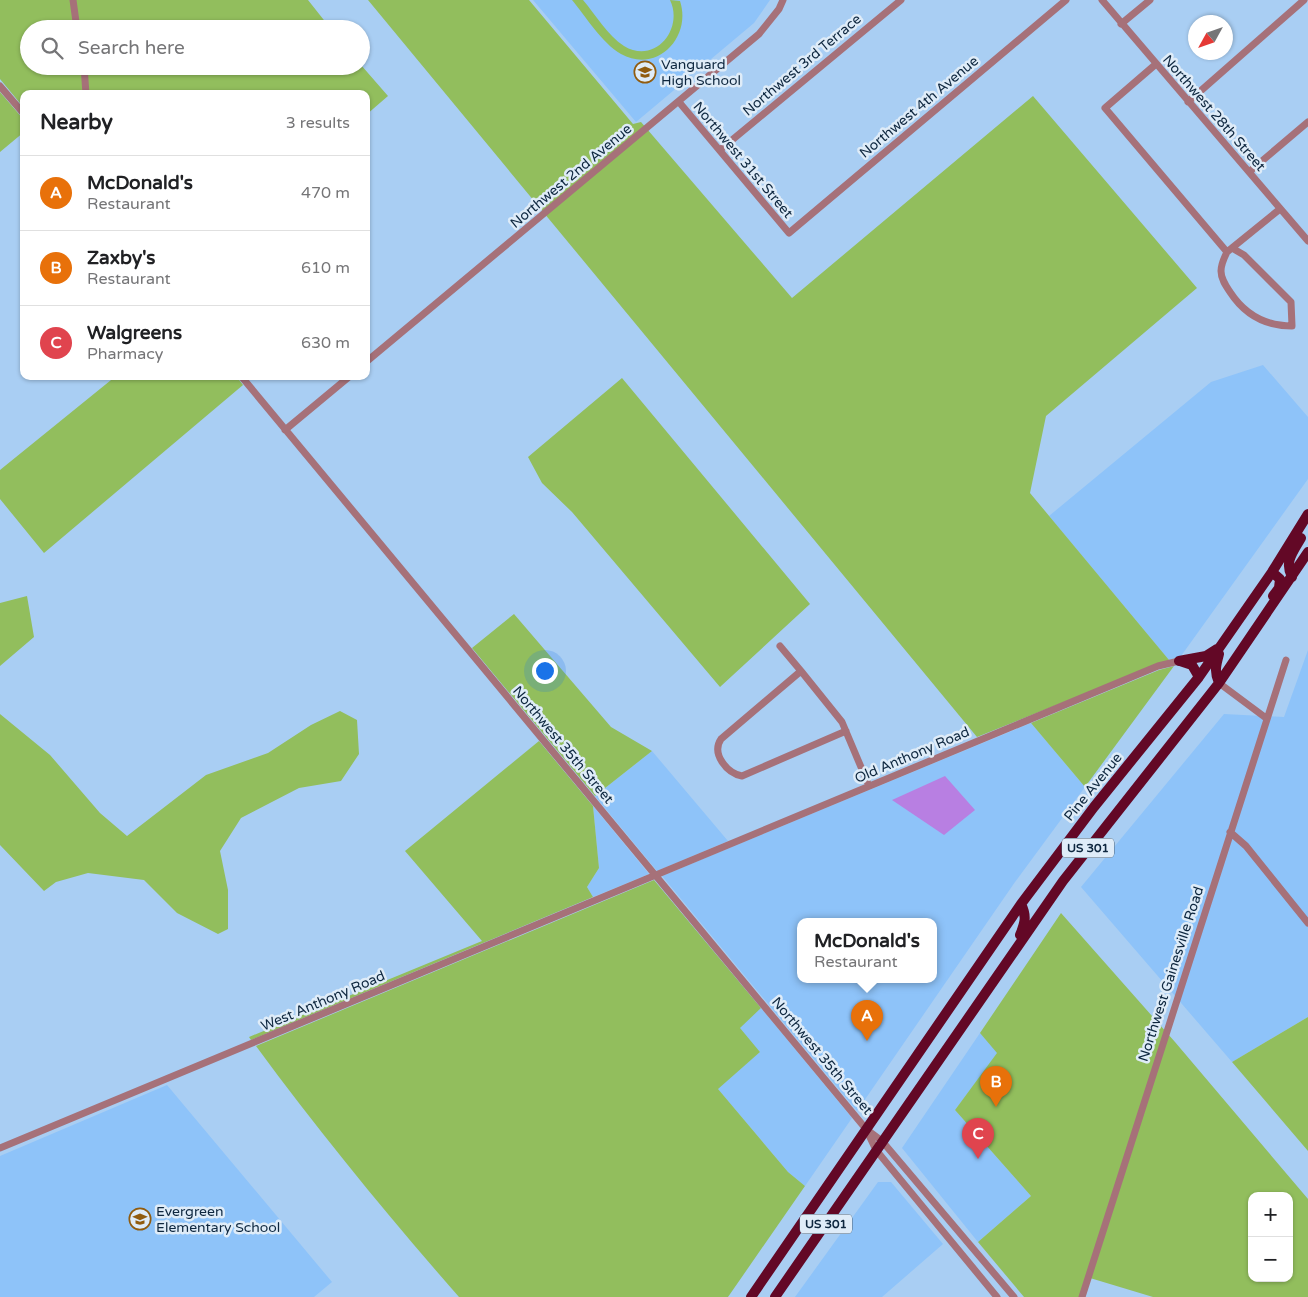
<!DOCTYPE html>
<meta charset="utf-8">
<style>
:root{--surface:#fff;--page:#f2f2f2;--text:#202124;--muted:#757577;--line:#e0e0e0;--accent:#0b8043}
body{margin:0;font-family:"Varela Round",sans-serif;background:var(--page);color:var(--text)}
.controls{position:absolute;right:15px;bottom:15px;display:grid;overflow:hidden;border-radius:10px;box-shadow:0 1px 4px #0004}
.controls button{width:45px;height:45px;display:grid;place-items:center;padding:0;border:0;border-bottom:1px solid var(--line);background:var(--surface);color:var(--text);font:25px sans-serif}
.compass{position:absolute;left:1188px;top:15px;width:45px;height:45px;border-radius:50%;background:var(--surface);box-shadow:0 1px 4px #0004;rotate:230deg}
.you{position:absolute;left:544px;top:670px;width:18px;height:18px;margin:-12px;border:4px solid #fff;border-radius:50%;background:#1a73e8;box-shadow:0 0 0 8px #1a73e833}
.badge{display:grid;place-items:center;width:32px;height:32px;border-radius:50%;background:var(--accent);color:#fff;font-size:16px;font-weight:700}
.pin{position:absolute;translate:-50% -41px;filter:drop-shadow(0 1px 2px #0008)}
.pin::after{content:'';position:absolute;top:26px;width:18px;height:15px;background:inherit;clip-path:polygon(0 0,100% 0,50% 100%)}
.popup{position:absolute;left:797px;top:918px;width:140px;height:65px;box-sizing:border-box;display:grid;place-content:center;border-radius:10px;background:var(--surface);filter:drop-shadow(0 1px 4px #0005);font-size:16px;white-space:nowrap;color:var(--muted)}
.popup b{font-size:19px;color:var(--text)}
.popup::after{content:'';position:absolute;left:50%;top:100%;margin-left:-10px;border:10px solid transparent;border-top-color:var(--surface)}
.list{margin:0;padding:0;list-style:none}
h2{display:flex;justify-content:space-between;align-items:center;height:65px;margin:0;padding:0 20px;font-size:21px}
h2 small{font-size:16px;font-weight:400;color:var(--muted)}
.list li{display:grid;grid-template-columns:32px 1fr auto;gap:15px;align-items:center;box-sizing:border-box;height:75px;padding:0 20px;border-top:1px solid var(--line)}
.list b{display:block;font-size:19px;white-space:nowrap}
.list p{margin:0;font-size:16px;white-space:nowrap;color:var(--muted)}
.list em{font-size:16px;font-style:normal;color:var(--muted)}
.icon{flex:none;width:28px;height:28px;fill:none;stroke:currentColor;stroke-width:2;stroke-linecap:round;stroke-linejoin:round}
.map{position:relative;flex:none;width:1308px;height:1297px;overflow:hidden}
.search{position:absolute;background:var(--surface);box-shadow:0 1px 4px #0004;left:20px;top:20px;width:350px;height:55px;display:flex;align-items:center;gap:12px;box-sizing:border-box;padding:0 18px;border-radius:28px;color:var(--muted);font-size:19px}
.panel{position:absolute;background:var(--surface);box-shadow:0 1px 4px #0004;left:20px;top:90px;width:350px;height:290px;border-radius:10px}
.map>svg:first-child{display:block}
</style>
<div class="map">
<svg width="1308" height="1297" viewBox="0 0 1308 1297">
<rect width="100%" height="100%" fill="#a9cef3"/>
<path fill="#8ec3f9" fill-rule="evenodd" d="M533 0H770L754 23 636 122Z
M1263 365 1308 417V479L1181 656 1169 660 1049 516 1211 382Z
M1308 650V1017L1232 1062 1081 887 1224 714 1284 717Z
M1031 723 1085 787 1015 882 857 1111 662 876ZM801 922H933V980H801Z
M652 751 728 841 657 871 595 796Z
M593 806 649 874 593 897 587 887 599 868Z
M761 1008 852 1118 805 1186 788 1172 717 1088 760 1052 739 1028Z
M980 1033 998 1053 955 1110 1031 1196 978 1242 902 1148Z
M167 1085 332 1282 314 1297H0V1156Z
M878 1182H891L943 1244 882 1297H795Z"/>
<path fill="#92be5d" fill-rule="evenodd" d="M0 0H308L331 29H29V66L361 65 388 96 366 115V94H24V108L0 79Z
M368 0H529L633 124 641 122 792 298 1033 96 1197 288 1046 416 1030 493 1169 660 977 737Z
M572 0H583C595 14 608 36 624 46 655 65 684 29 670 0L680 1C692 37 657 74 621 54 602 43 586 17 572 0Z
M0 92 24 120V132L0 152Z
M116 376H236L243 385 44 553 0 499V470Z
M622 378 810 604 720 687 572 512 542 483 528 457Z
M27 596 34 637 0 666V603Z
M514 614 611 727 652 751 595 796 472 648Z
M1174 666 1085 787 1031 723 1159 670Z
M340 711 357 720 359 754 341 781 299 788 241 818 220 851 228 890V929L218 934 177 913 144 880 88 873 56 882 44 891 0 845V714L50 755 100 813 127 836 206 775 268 753 311 725Z
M539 741 593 806 599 868 587 887 593 897 251 1040 249 1037 482 941 405 851Z
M654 880 761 1008 740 1028 760 1052 718 1089 788 1172 805 1186 728 1297H459C388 1216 320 1133 256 1046Z
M1061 913 1175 1042 1308 1199V1297H1153L1090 1278 1083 1297H1024L978 1242 1031 1196 955 1110 997 1053 980 1033ZM1252 1196H1289V1278H1252Z
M1308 1017V1151L1232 1062Z"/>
<path fill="#b87fe2" d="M945 776 975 810 944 835 892 800Z"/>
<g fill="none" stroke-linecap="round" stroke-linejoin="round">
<path stroke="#a67179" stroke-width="7" d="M73 0 77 29
M1102 0 1308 241
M1121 24 1150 0
M1156 64 1105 108 1227 252 1280 209
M84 66 86 94
M0 86 24 114
M679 102 789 233 1066 0
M1188 102 1304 0
M720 150 901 0
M1249 172 1308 122
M1227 252C1224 258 1221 265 1221 271 1221 279 1226 286 1230 292 1245 315 1265 326 1292 326L1291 302 1244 255 1232 248
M366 362 759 34 779 9 783 0
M241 376 866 1129 882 1141 1014 1297
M285 430 350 376
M780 646 801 671
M1219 683 1266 718
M846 731 742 776C727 773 711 754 721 739L801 671 842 722 869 786
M1230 832 1246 846 1308 923
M867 1131 876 1150 997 1297
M0 1148 1158 666 1179 661
M1082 1297 1286 660"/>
<path stroke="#630826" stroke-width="10" d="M1272 572 1280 579 1279 588 1273 596
M1292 577C1284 562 1293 552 1301 538
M1179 661 1206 656 1217 649
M1180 661 1192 665 1199 677
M1219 683C1214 672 1216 665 1219 654
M1020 935C1025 923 1027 916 1021 904
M751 1297 1021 904 1094 807 1199 677 1272 572 1308 514
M775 1297 1063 881 1219 683 1308 552"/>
</g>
<defs>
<g id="school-ring" transform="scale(1.125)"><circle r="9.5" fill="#dfecf8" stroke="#915c0f" stroke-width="1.5"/><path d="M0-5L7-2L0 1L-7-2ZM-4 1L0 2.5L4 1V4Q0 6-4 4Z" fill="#915c0f"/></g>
</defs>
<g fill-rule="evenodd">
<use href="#school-ring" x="645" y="72"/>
<use href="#school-ring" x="140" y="1219"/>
</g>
<g text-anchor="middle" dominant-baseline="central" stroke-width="5" stroke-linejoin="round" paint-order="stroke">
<g fill="#dfecf8" stroke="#4d6276" stroke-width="1">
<rect x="1062" y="838.5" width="52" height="19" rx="4"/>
<rect x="800" y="1214.5" width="52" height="19" rx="4"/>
</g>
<g font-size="12" font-weight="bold" fill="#0e273f">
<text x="1088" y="848">US 301</text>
<text x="826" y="1224">US 301</text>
</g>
<g font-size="14" fill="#0e273f" stroke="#dfecf8" text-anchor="start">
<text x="661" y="64">Vanguard<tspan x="661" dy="16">High School</tspan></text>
<text x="156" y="1211">Evergreen<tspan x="156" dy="16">Elementary School</tspan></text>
</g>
<g font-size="14" fill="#0e273f" stroke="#dfecf8">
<text transform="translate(802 65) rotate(-40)">Northwest 3rd Terrace</text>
<text transform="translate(919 107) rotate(-40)">Northwest 4th Avenue</text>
<text transform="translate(1214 113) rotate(49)">Northwest 28th Street</text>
<text transform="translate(743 160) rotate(50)">Northwest 31st Street</text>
<text transform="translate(571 176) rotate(-40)">Northwest 2nd Avenue</text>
<text transform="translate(563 745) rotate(50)">Northwest 35th Street</text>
<text transform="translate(912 755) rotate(-23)">Old Anthony Road</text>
<text transform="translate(1093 787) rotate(-51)">Pine Avenue</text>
<text transform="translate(1171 974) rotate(-72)">Northwest Gainesville Road</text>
<text transform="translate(323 1001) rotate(-23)">West Anthony Road</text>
<text transform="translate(822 1056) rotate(50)">Northwest 35th Street</text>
</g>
</g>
</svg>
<div class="controls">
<button>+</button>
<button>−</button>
</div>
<svg class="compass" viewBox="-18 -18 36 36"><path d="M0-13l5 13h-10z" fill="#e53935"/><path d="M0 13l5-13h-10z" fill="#757577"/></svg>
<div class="you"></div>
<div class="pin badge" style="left:867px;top:1041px;background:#e8710a">A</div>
<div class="popup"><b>McDonald's</b>Restaurant</div>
<div class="pin badge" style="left:996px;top:1107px;background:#e8710a">B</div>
<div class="pin badge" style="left:978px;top:1159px;background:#e0444e">C</div>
<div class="search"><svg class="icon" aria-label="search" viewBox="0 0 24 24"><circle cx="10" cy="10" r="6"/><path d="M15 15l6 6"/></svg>Search here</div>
<section class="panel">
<h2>Nearby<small>3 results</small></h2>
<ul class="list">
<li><span class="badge" style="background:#e8710a">A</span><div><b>McDonald's</b><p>Restaurant</p></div><em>470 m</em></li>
<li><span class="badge" style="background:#e8710a">B</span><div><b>Zaxby's</b><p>Restaurant</p></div><em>610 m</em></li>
<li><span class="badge" style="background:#e0444e">C</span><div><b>Walgreens</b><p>Pharmacy</p></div><em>630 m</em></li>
</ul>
</section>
</div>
